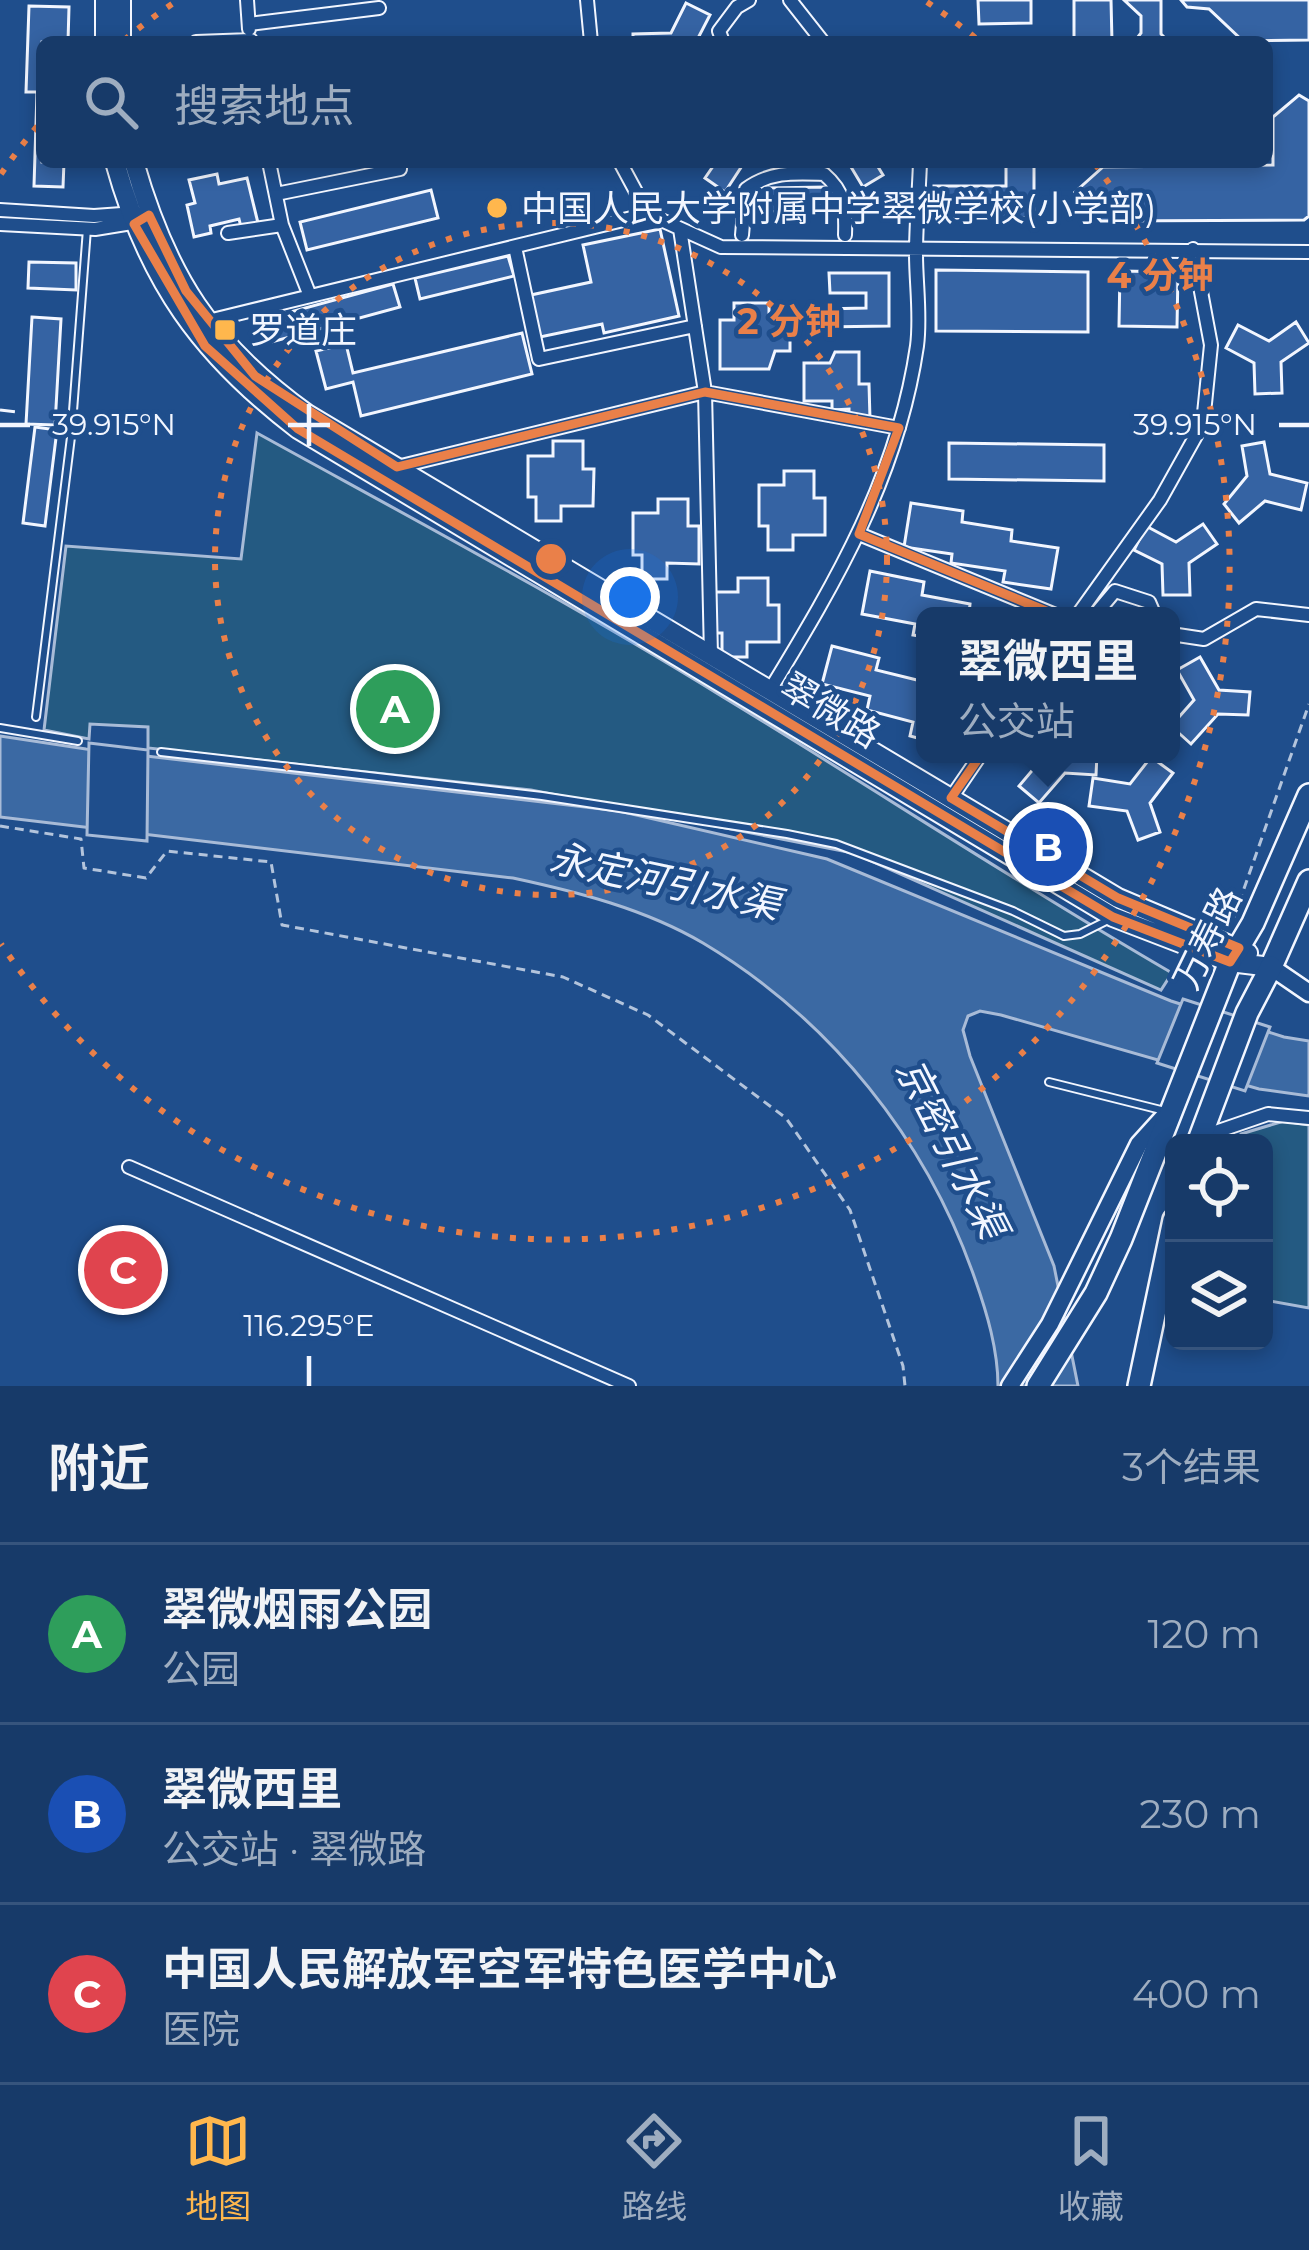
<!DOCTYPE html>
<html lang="zh">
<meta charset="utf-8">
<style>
:root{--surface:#173a69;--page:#244571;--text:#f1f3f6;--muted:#9eadc0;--line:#36547d;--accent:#ffb74d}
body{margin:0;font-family:Montserrat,"Noto Sans SC",sans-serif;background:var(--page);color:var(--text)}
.controls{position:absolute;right:36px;bottom:36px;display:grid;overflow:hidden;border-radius:18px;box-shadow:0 6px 18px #0003}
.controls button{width:108px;height:108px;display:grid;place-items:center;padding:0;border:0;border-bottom:3px solid var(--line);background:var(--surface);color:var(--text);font:60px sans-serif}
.you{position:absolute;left:630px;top:597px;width:42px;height:42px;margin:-30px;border:9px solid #fff;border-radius:50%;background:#1a73e8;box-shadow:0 0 0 18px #1a73e833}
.badge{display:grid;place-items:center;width:78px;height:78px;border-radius:50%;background:var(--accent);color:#fff;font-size:39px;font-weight:700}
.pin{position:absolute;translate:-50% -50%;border:6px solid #fff;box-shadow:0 3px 12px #0006}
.popup{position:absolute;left:916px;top:607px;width:264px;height:156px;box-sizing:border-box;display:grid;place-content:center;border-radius:18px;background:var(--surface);filter:drop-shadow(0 3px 9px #0005);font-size:39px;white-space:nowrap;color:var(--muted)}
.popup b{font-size:45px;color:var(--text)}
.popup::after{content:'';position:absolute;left:50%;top:100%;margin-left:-24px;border:24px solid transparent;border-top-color:var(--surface)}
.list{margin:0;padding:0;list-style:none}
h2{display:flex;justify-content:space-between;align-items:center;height:156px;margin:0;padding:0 48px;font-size:51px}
h2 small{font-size:39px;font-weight:400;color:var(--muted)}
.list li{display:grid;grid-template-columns:78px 1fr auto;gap:36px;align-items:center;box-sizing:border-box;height:180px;padding:0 48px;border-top:3px solid var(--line)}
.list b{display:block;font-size:45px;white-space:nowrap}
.list p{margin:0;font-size:39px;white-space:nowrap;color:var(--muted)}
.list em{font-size:39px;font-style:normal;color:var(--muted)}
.icon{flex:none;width:66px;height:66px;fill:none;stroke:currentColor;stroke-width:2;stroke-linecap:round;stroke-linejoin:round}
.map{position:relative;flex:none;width:1309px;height:1386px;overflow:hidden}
.search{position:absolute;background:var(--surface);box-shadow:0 6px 18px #0003;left:36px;right:36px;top:36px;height:132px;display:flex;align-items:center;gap:30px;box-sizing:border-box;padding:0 42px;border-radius:18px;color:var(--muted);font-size:45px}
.sheet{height:696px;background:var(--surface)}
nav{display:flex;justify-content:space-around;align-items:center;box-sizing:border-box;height:168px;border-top:3px solid var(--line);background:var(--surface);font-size:33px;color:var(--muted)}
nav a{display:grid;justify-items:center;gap:6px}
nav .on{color:var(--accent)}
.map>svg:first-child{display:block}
</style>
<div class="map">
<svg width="1309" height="1386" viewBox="0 0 1309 1386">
<rect width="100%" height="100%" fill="#1f4e8c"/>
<path fill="#245a82" stroke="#a8bbd7" stroke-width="3" d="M257 433C413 519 571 603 723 697 873 788 1020 885 1172 973L1161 990 853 853 531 790 148 748V727L90 724 89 739 44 730 66 546 241 559Z
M1284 1121 1309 1125V1308L1264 1300V1143H1239L1241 1134Z"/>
<path fill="#3b69a3" stroke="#a8bbd7" stroke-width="3" d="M0 736 86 749 619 811 827 859 1171 1001 1284 1037 1309 1041V1096L1259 1089 1001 1015 980 1011 968 1016 963 1030 970 1056 1054 1266 1078 1386H998C998 1350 987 1313 975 1279 927 1140 830 1019 703 943 645 909 578 892 513 878L0 817Z"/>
<path fill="#1f4e8c" stroke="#a8bbd7" stroke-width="3" d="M89 743 148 750 147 841 87 835Z
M1183 999 1270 1027 1245 1091 1157 1063Z"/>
<path fill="#3563a3" stroke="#f2f6ff" stroke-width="3" d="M978 0H1031V23L979 24Z
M1074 0H1111L1112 42H1074Z
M1124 0H1161V34L1169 42H1134L1141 33V16Z
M1181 0H1309V40L1243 41 1209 9 1187 7Z
M686 3 710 15 696 42H633V34L671 33Z
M29 6 69 7 68 42H42V162H64L63 187 34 186 37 92H26Z
M1299 95 1309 101V216L1304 220 1101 221 1075 192 1103 167 1273 165V117Z
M716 162H781V163L742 166 725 192 705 178Z
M848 162H875L883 175 863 187Z
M1006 162H1034V218H934V186H1006Z
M217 174 219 184 247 178 258 223 241 227 239 219 210 226 211 233 194 237 187 205 195 203 189 180Z
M825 187 826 211 769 212V188Z
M431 190 438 218 307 250 300 222Z
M660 229 679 316 604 333 602 324 540 337 531 295 591 282 583 245Z
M508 256 514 276 420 299 415 278Z
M29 262 76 263V290L28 288Z
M936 270 1088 272V332L936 331Z
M1120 271 1178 272 1177 327 1119 326Z
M829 273H889V326L822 327V309L866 308V293H830Z
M393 284 400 307 268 343 261 320Z
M734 303H769V315H790V351H775L769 369H720V320H734Z
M32 317 61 319 55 425 26 424Z
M1296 322 1309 343 1281 362 1282 393 1255 394 1254 363 1226 348 1238 325 1269 341Z
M522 333 532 374 361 416 353 382 326 389 316 351 346 344 353 373Z
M835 352H859V384H869L870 419H849V409L832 410V401H804V363H830Z
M35 427 57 430 45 526 23 523Z
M553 441H583V469H594L593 506H561V521H536V497H528V456H553Z
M1264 442 1270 474 1307 483 1301 510 1265 501 1239 523 1224 504 1247 476 1242 446Z
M949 443 1104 445V481L949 479Z
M784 471H814V498H825V535H793V550H768V526H759V485H784Z
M658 499H688V526H699V564L667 563V579H642V555H633V513H658Z
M911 503 963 511 962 522 1012 530 1011 541 1058 548 1051 589 1003 582 1005 571 951 563 952 554 904 547Z
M1203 524 1217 544 1189 563 1190 595H1163L1162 564 1134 550 1146 526 1176 542Z
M870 571 924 582 922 595 970 604 969 614 979 616H925V637L913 635 915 624 862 614Z
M738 578H768V605H779V642H747V657H722V633H713V592H738Z
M832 646 879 658 876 670 925 682V740L910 736 913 722 867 710 870 696 822 684Z
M1200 657 1219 690 1250 692 1248 715 1218 714 1191 744 1171 726 1194 700 1177 670Z
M1038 754H1097L1096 775 1065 773 1039 803 1019 786 1041 760Z
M1151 757 1173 773 1150 803 1160 832 1138 840 1127 811 1089 806 1093 778 1130 784Z"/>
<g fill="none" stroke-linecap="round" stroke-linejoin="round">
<g stroke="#f2f6ff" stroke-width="10">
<path id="service" d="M36 717 71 437 87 229
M0 728 78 741
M161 752 542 796 787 834 836 844 1013 911 1064 936 1080 934 1108 920
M1049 1082 1165 1111"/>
</g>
<g stroke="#f2f6ff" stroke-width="16">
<path id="minor" d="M247 0 249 29
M587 0 591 42
M790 0 823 42
M249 24 379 8
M196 42 251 40
M723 42 719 31 737 7 749 0
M269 162 282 225 310 296
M620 162 648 214 721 247 1309 252
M276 194 400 169
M0 210 94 216 136 213
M0 224 95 229 138 222
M680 229 705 392 711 655
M228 233 282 225
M742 235 746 189C771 171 794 173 824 174 845 192 846 208 845 235
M515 247 539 359 695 326
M208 321 648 214
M397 467 705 392 899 428
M859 534 1058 616
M1077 616 1160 500 1203 423 1211 345 1193 249
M1094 616 1115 591 1149 602 1155 616
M1171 634 1204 639 1256 609 1309 615
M770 690C837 580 898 476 917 346 921 316 916 284 916 254 916 223 919 193 920 162
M951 798 981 754
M1201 1137 1268 1114 1309 1118
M129 1167 629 1386"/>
</g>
<g stroke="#f2f6ff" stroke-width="21">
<path id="tertiary" d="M1271 967 1309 993
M1010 1386 1050 1324 1139 1144 1168 1112"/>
</g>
<g stroke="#f2f6ff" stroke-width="22">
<path id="secondary" d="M105 42V0
M121 42V0
M115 162C148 281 201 355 298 429L1113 917 1230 962 1271 967
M134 162C167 277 210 344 307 414L1118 898 1248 953"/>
</g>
<g stroke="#f2f6ff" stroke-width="26">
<path id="primary" d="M1230 962 1253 923 1309 795
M1271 967 1309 881"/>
</g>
<g stroke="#f2f6ff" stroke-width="26">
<path id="trunk" d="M1198 1143 1247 1013 1271 967
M1038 1386 1096 1293 1121 1239 1230 962
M1139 1386 1174 1220"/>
</g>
<path stroke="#b3c4dc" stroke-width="3" stroke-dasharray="9 6" stroke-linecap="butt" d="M0 826 81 839 84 868 146 878 167 851 271 862 282 925 563 977 648 1015 786 1118 850 1210 903 1366 905 1386
M1234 917 1309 704"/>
<use href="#service" stroke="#1f4e8c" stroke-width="6"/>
<use href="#minor" stroke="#1f4e8c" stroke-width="12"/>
<use href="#tertiary" stroke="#1f4e8c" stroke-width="16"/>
<use href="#secondary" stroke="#1f4e8c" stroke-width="18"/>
<use href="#primary" stroke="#1f4e8c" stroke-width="21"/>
<use href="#trunk" stroke="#1f4e8c" stroke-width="21"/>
<path stroke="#f2f6ff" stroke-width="3" stroke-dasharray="15 6" stroke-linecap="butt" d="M0 410 18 412"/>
</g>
<path fill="none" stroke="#ea8049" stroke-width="9" stroke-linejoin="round" d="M149 215 186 291 255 376 397 467 705 392 899 428 859 534 1073 622 951 798 1118 898 1239 948 1230 962 1113 917 298 429 205 346 134 224Z"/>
<path fill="none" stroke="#f2f6ff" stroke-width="4.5" d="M309 404V446M0 425H30M288 425H330M1279 425H1309M309 1356V1386"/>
<g fill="none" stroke="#ea8049" stroke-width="6" stroke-dasharray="6 12">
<circle cx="551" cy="559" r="336"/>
<path d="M1 174A672 672 0 0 1 40 123M124 40A672 672 0 0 1 175 2M927 2A672 672 0 0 1 978 40M1095 164A672 672 0 1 1 1 944"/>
</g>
<g fill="#ffb74d" stroke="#1f4e8c" stroke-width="4.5">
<circle cx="497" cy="208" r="12"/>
<rect x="213" y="318" width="24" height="24" rx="6"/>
</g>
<g text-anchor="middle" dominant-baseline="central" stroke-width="9" stroke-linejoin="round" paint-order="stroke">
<g font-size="36" fill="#f2f6ff" stroke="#1f4e8c" text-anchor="start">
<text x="521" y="208">中国人民大学附属中学翠微学校(小学部)</text>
<text x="249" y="330">罗道庄</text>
</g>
<g font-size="36" fill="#f2f6ff" stroke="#1f4e8c">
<text transform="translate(831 710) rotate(31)">翠微路</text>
<text transform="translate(1207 938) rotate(-64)">万寿路</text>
</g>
<g font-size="39" font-style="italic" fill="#f2f6ff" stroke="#1f4e8c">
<text transform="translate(665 881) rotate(12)">永定河引水渠</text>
<text transform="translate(952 1148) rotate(63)">京密引水渠</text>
</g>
</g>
<g font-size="30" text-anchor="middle" fill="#f2f6ff" stroke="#1f4e8c" stroke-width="9" stroke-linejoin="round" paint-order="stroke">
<text x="1195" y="435">39.915°N</text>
<text x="114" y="435">39.915°N</text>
<text x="309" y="1336">116.295°E</text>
</g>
<circle cx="551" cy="559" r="18" fill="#ea8049" stroke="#1f4e8c" stroke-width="6"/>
<g font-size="36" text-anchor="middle" font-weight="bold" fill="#ea8049" stroke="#1f4e8c" stroke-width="9" stroke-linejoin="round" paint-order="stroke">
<text x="1160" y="288">4 分钟</text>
<text x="789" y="334">2 分钟</text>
</g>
</svg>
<div class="controls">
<button><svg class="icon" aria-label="locate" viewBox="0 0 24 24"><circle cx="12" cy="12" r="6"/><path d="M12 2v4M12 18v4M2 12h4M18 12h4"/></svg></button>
<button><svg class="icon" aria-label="layers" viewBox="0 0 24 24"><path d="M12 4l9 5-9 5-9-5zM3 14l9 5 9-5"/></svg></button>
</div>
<div class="you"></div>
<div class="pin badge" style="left:395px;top:709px;background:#2e9e5b">A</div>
<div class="pin badge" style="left:1048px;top:847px;background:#1a4fb4">B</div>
<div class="popup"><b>翠微西里</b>公交站</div>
<div class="pin badge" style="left:123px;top:1270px;background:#e0444e">C</div>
<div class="search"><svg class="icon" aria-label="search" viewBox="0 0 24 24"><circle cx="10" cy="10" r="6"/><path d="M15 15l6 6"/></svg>搜索地点</div>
</div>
<section class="sheet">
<h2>附近<small>3个结果</small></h2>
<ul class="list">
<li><span class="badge" style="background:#2e9e5b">A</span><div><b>翠微烟雨公园</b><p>公园</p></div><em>120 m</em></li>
<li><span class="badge" style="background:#1a4fb4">B</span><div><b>翠微西里</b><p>公交站 · 翠微路</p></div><em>230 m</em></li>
<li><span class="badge" style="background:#e0444e">C</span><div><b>中国人民解放军空军特色医学中心</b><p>医院</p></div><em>400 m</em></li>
</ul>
</section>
<nav>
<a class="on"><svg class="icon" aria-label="map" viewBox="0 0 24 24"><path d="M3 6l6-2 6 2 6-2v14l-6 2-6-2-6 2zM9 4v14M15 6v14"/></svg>地图</a>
<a><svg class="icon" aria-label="directions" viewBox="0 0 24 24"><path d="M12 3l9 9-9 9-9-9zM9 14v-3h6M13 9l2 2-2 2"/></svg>路线</a>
<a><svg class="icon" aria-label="saved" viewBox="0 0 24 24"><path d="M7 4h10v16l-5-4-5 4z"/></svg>收藏</a>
</nav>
